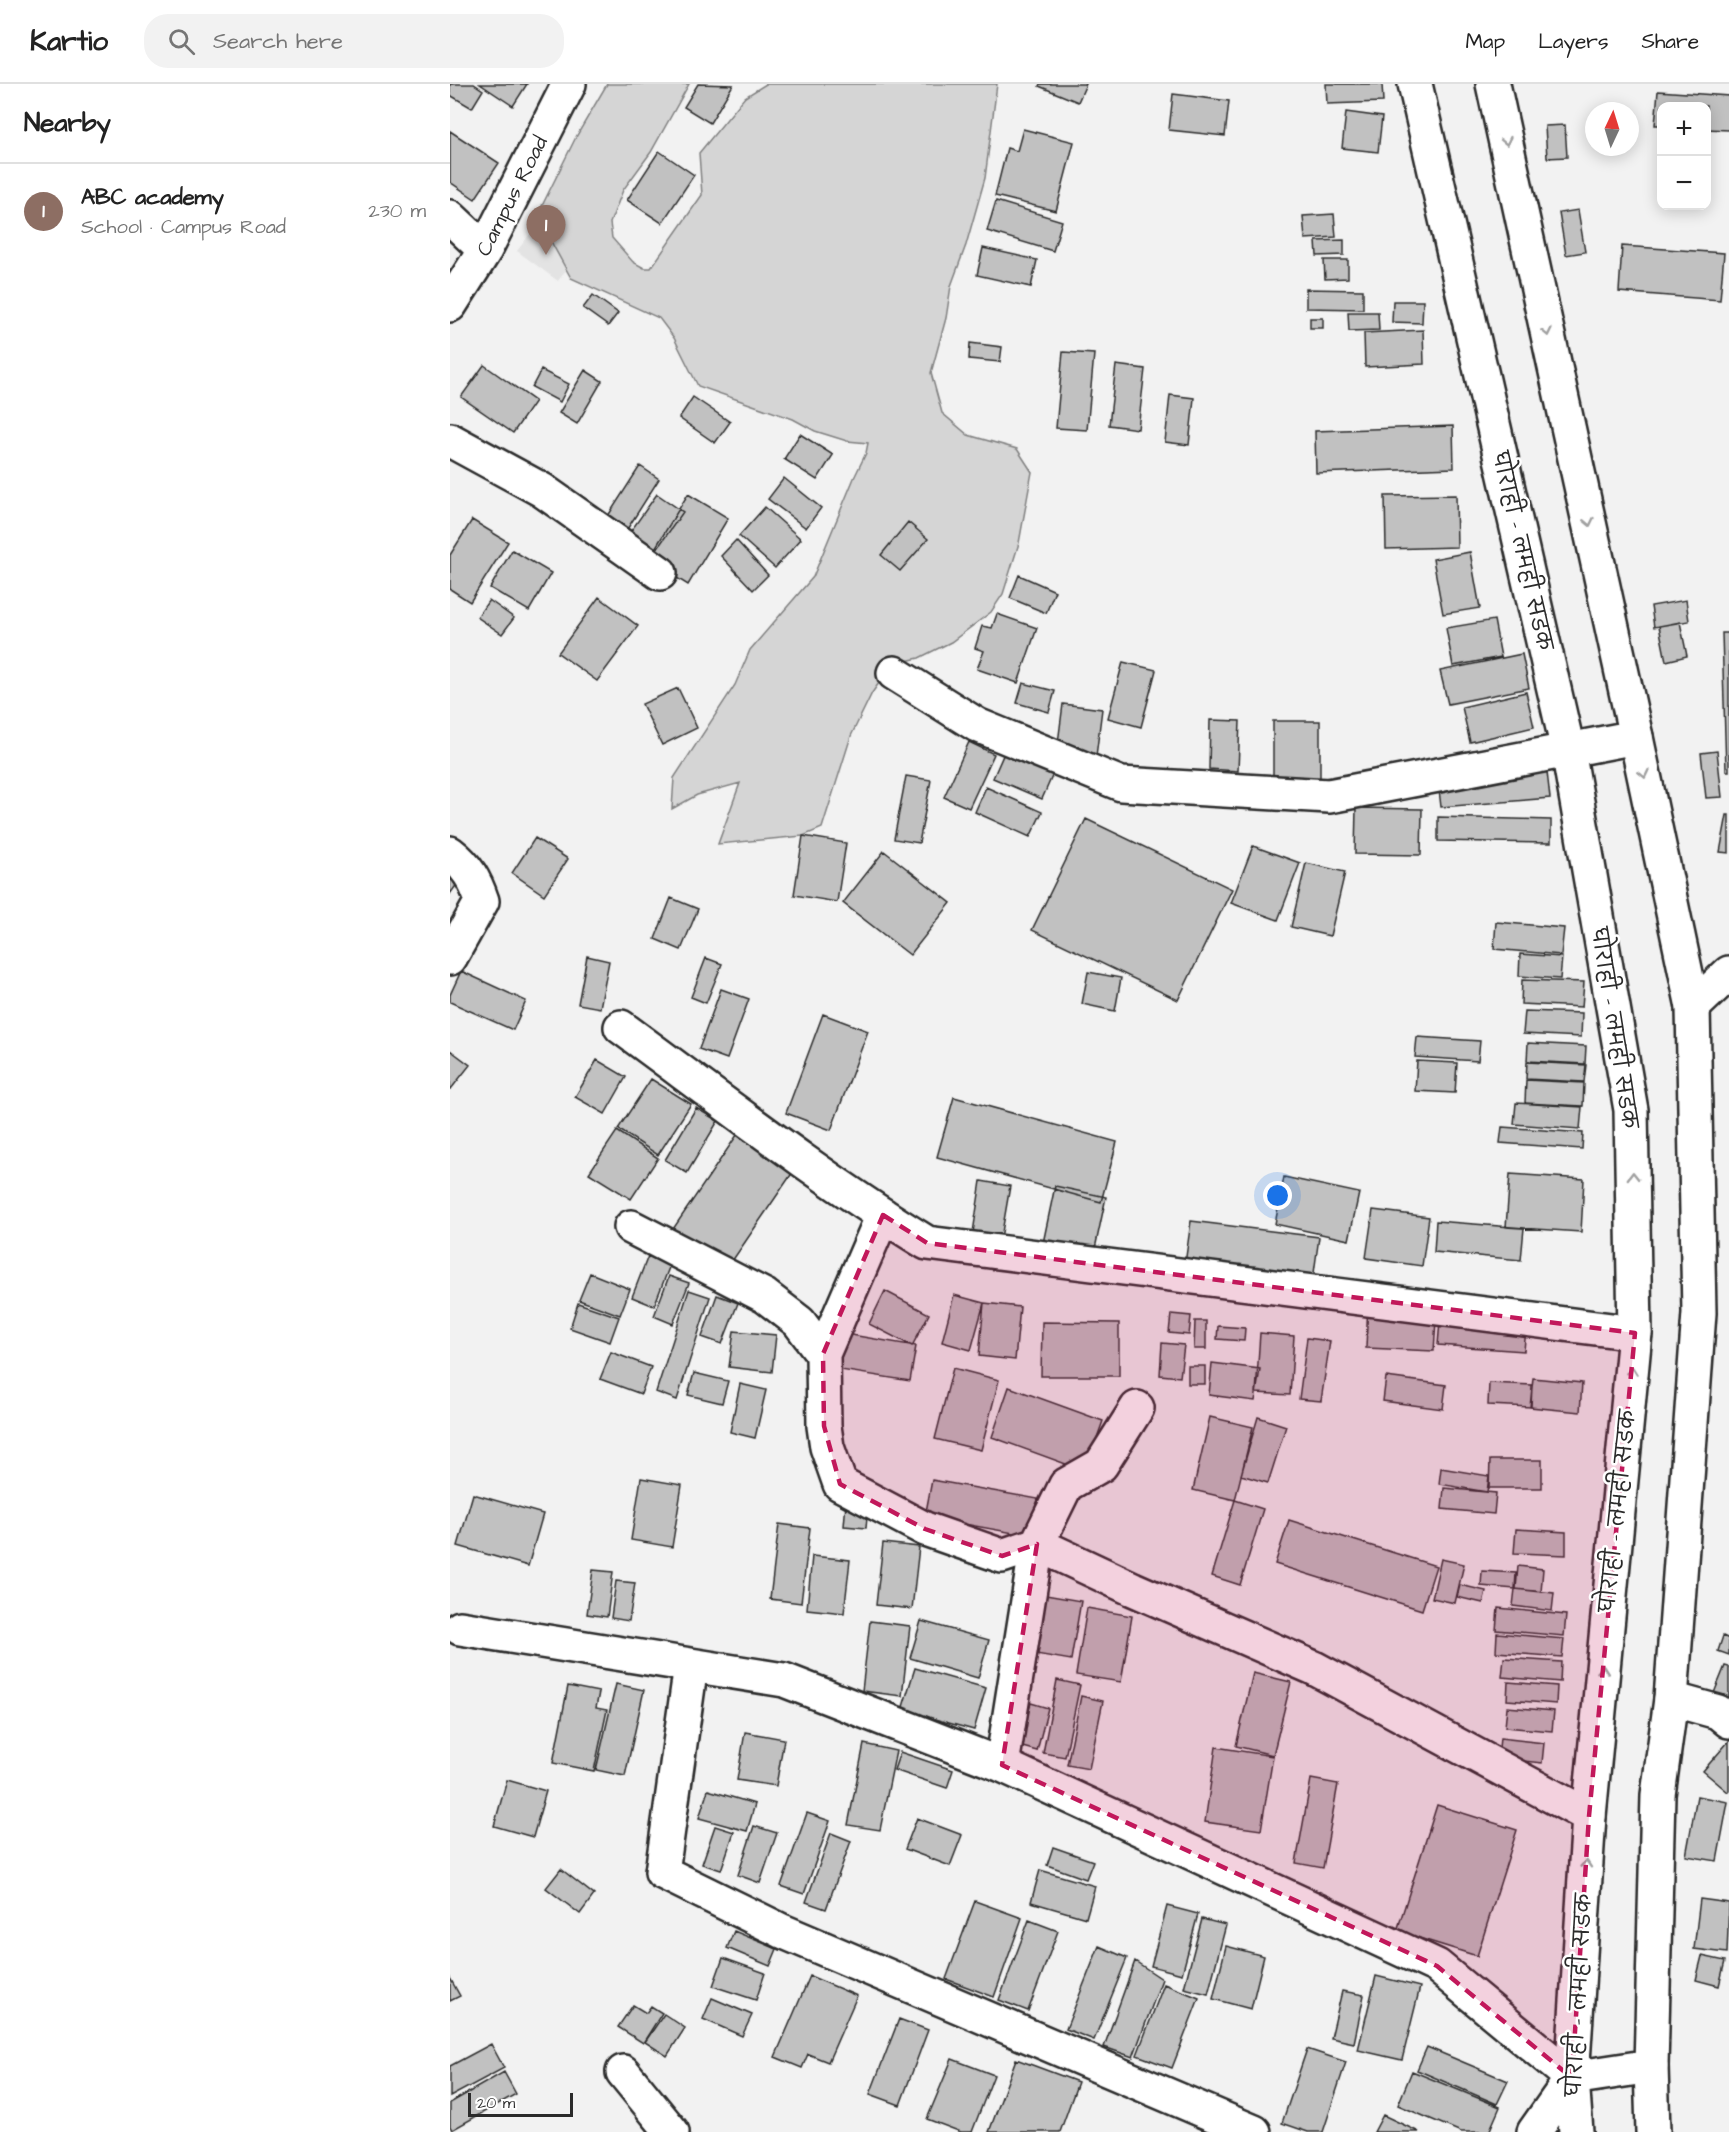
<!DOCTYPE html>
<meta charset="utf-8">
<style>
:root{--surface:#fff;--page:#f2f2f2;--text:#222;--muted:#767676;--line:#e0e0e0;--accent:#1a73e8}
body{margin:0;font-family:"Architects Daughter","Playpen Sans Deva",sans-serif;background:var(--page);color:var(--text)}
.controls{position:absolute;right:18px;top:18px;display:grid;overflow:hidden;border-radius:12px;box-shadow:0 3px 15px #0003}
.controls button{width:54px;height:54px;display:grid;place-items:center;padding:0;border:0;border-bottom:2px solid var(--line);background:var(--surface);color:var(--text);font:30px sans-serif}
.compass{position:absolute;left:1135px;top:18px;width:54px;height:54px;border-radius:50%;background:var(--surface);box-shadow:0 3px 15px #0003;rotate:4deg}
.scale{position:absolute;left:18px;bottom:15px;width:105px;box-sizing:border-box;padding-left:6px;border:3px solid #2b2b2b;border-top:0;font-size:16px;line-height:21px;white-space:nowrap;color:#2b2b2b;-webkit-text-stroke:4px #fff;paint-order:stroke}
.you{position:absolute;left:828px;top:1112px;width:21px;height:21px;margin:-15px;border:4px solid #fff;border-radius:50%;background:#1a73e8;box-shadow:0 0 0 9px #1a73e833}
.badge{display:grid;place-items:center;width:39px;height:39px;border-radius:50%;background:var(--accent);color:#fff;font-size:20px;font-weight:700}
.pin{position:absolute;translate:-50% -50px;filter:drop-shadow(0 2px 3px #0008)}
.pin::after{content:'';position:absolute;top:32px;width:21px;height:18px;background:inherit;clip-path:polygon(0 0,100% 0,50% 100%)}
.list{margin:0;padding:0;list-style:none}
h2{display:flex;justify-content:space-between;align-items:center;height:78px;margin:0;padding:0 24px;font-size:26px}
h2 small{font-size:20px;font-weight:400;color:var(--muted)}
.list li{display:grid;grid-template-columns:39px 1fr auto;gap:18px;align-items:center;box-sizing:border-box;height:96px;padding:0 24px;border-top:2px solid var(--line)}
.list b{display:block;font-size:22px;white-space:nowrap}
.list p{margin:0;font-size:20px;white-space:nowrap;color:var(--muted)}
.list em{font-size:20px;font-style:normal;color:var(--muted)}
.icon{flex:none;width:33px;height:33px;fill:none;stroke:currentColor;stroke-width:2;stroke-linecap:round;stroke-linejoin:round}
.map{position:relative;flex:none;width:1279px;height:2048px;overflow:hidden}
header{display:flex;align-items:center;gap:36px;box-sizing:border-box;height:84px;padding:0 30px;background:var(--surface);border-bottom:2px solid var(--line)}
header strong{font-size:28px}
nav{display:flex;gap:33px;margin-inline-start:auto;font-size:21px}
.search{width:420px;height:54px;background:var(--page);display:flex;align-items:center;gap:15px;box-sizing:border-box;padding:0 21px;border-radius:24px;color:var(--muted);font-size:22px}
main{display:flex}
aside{flex:1;background:var(--surface)}
.map>svg:first-child{display:block}
</style>
<header>
<strong>Kartio</strong>
<div class="search"><svg class="icon" aria-label="search" viewBox="0 0 24 24"><circle cx="10" cy="10" r="6"/><path d="M15 15l6 6"/></svg>Search here</div>
<nav><a>Map</a><a>Layers</a><a>Share</a></nav>
</header>
<main>
<aside>
<h2>Nearby<small></small></h2>
<ul class="list">
<li><span class="badge" style="background:#8d6e63">1</span><div><b>ABC academy</b><p>School · Campus Road</p></div><em>230 m</em></li>
</ul>
</aside>
<div class="map">
<svg width="1279" height="2048" viewBox="0 0 1279 2048">
<rect width="100%" height="100%" fill="#f2f2f2"/>
<filter id="ink" filterUnits="userSpaceOnUse"><feTurbulence type="fractalNoise" baseFrequency=".0167" numOctaves="2"/><feDisplacementMap in="SourceGraphic" scale="12" xChannelSelector="R" yChannelSelector="G"/><feConvolveMatrix kernelMatrix="1 2 1 2 8 2 1 2 1" color-interpolation-filters="sRGB"/></filter>
<g filter="url(#ink)">
<path fill="#e3e3e3" d="M84 145 125 174 108 197 67 167Z"/>
<path fill="#d5d5d5" stroke="#808080" stroke-width="1.5" d="M157 0H239L201 68 173 106 160 139 162 154 183 178 194 184H201L252 111 249 69 295 13 316 0H547L535 94 516 161 501 202 496 234 481 289 492 329 518 351 567 365 582 388 569 459 553 510 541 528 501 558 469 574 442 580 422 609 401 652 372 744 353 752 268 760 290 699 247 711 222 725 224 694 285 601 300 566 363 493 404 394 416 369 418 359 397 357 365 347 343 335 248 302 224 254 209 234 121 194 87 132 126 53Z"/>
<path fill="#c1c1c1" stroke="#2b2b2b" stroke-width="1.5" d="M0 0H24L33 6 22 24 0 11Z
M30 0H77L63 22Z
M248 0 283 1 260 39 234 23Z
M590 0H636L628 18 589 2Z
M876 0H932L933 18 877 20Z
M1208 7 1279 12V46L1256 45V22H1212V41H1205Z
M723 10 779 17 775 52 719 46Z
M896 28 932 33 928 68 892 64Z
M1115 41 1117 73 1097 74 1095 42Z
M573 45 624 58 606 127 545 112 557 64 567 67Z
M0 47 49 79 25 115 0 98Z
M209 67 244 91 212 139 177 116Z
M546 117 612 137 603 167 537 147Z
M1128 126 1135 168 1116 171 1109 129Z
M884 130 886 153 855 155 853 132Z
M894 156V171L867 172 866 157Z
M1172 162 1274 169 1270 216 1169 208Z
M533 164 587 176 581 203 527 191Z
M874 176H898V194L875 195Z
M856 205 913 206V225L856 224Z
M143 211 168 229 158 242 133 224Z
M943 217H973L972 239 942 238Z
M898 228H928L929 246 899 247Z
M860 234H873V244H860Z
M973 246 974 280 915 283 914 249Z
M520 259 552 263 550 278 519 275Z
M613 268 644 270 637 346 606 344Z
M34 281 85 317 63 349 11 313Z
M666 281 695 285 688 345 659 341Z
M91 286 119 300 110 318 82 303Z
M135 286 152 297 127 340 109 329Z
M720 311 744 314 739 361 715 358Z
M243 313 280 338 265 359 229 334Z
M1003 342 1004 384 866 389 865 347Z
M350 350 383 371 367 396 334 375Z
M190 382 209 395 176 447 156 435Z
M334 394 371 424 356 444 318 415Z
M207 410 233 428 197 479 171 461Z
M238 410 278 434 238 501 198 476Z
M1006 411 1007 463 936 465 935 412Z
M315 423 351 455 325 484 289 452Z
M22 436 58 458 20 518 0 505V471Z
M458 438 478 455 450 487 431 471Z
M286 456 318 491 303 506 271 472Z
M62 466 101 489 79 527 40 504Z
M1020 468 1030 524 993 530 983 475Z
M569 491 605 507 596 529 560 514Z
M149 513 188 542 147 597 108 569Z
M39 516 64 534 52 550 27 533Z
M1236 516 1239 537 1204 543 1201 522Z
M547 530 587 544 568 599 527 585 534 567 525 564 532 542 542 544Z
M1044 536 1051 573 1003 582 996 544Z
M1230 538 1237 572 1216 577 1209 542Z
M1272 549H1279V687H1276Z
M1072 570 1079 604 998 620 990 587Z
M673 578 706 586 691 643 658 634Z
M573 599 605 607 599 628 567 619Z
M228 604 247 644 212 661 192 620Z
M1076 608 1084 643 1020 658 1012 623Z
M613 620 652 625 646 672 607 667Z
M760 636 790 637 788 687 759 685Z
M823 637H870V696H823Z
M519 658 544 670 519 724 494 713Z
M558 660 607 681 592 715 543 694Z
M1267 667 1272 713 1256 714 1251 669Z
M1097 688 1100 714 991 723 988 697Z
M456 692 481 696 469 759 444 755Z
M536 703 592 728 580 753 525 728Z
M906 724 972 725 971 771 905 770Z
M1277 731H1279V769L1270 768Z
M988 733 1101 736V759L988 757Z
M636 735 782 805 728 916 582 846Z
M353 752 396 759 387 818 344 811Z
M85 754 118 775 94 811 62 789Z
M803 762 850 779 828 836 781 819Z
M434 767 501 819 460 871 393 819Z
M856 779 895 788 880 852 841 843Z
M0 793 8 799 0 810Z
M221 814 248 825 231 866 205 855Z
M1046 838 1114 844 1111 871 1044 865Z
M1070 870 1112 873 1110 895 1069 892Z
M137 872 159 877 150 924 128 920Z
M256 874 272 880 256 919 241 913Z
M11 887 76 917 63 946 0 918V911Z
M638 888 671 894 665 927 632 920Z
M1072 896 1134 898 1132 923 1071 920Z
M271 905 299 915 277 975 249 965Z
M1075 927 1132 929 1131 953 1073 950Z
M373 930 418 947 381 1046 336 1029Z
M967 953 1030 957 1028 977 965 973Z
M1078 959 1136 962 1135 980 1077 977Z
M0 966 20 981 1 1005H0Z
M147 976 176 993 155 1030 125 1013Z
M967 977 1007 979 1005 1009 965 1007Z
M1077 978 1136 981 1134 998 1076 995Z
M201 995 241 1020 208 1071 168 1045Z
M1076 996 1134 999 1133 1022 1075 1019Z
M504 1013 667 1058 651 1118 487 1073Z
M1066 1019 1132 1023 1130 1045 1064 1040Z
M246 1024 268 1037 237 1089 215 1076Z
M1052 1043 1133 1049 1132 1065 1050 1059Z
M167 1047 208 1074 181 1115 139 1089Z
M289 1048 345 1085 276 1186 221 1148Z
M1060 1090 1134 1095 1131 1148 1056 1143Z
M834 1093 909 1109 899 1156 825 1140Z
M531 1097 560 1102 550 1160 522 1155Z
M605 1102 656 1113 643 1174 592 1164Z
M923 1126 979 1133 972 1182 916 1174Z
M741 1137 869 1153 863 1196 735 1180Z
M986 1137 1074 1144 1071 1176 984 1168Z
M198 1172 220 1181 204 1222 182 1213Z
M140 1189 180 1205 170 1231 129 1216Z
M219 1192 239 1199 223 1240 204 1232Z
M239 1206 260 1213 227 1316 206 1308Z
M435 1207 479 1230 462 1262 419 1240Z
M267 1211 288 1219 272 1260 252 1253Z
M504 1211 534 1219 521 1266 492 1258Z
M918 1217 987 1220 984 1267 916 1264Z
M128 1219 169 1233 160 1258 120 1244Z
M534 1219 570 1223 565 1276 529 1272Z
M991 1225 1077 1231 1074 1267 988 1261Z
M721 1230 741 1232 739 1251 719 1249Z
M745 1237H756V1265H744Z
M592 1238 669 1239V1292H591Z
M768 1242 795 1244 794 1257 767 1255Z
M284 1247 326 1251 322 1288 279 1283Z
M390 1249 466 1262 460 1297 384 1285Z
M810 1249 844 1252 840 1311 806 1309Z
M857 1254 880 1257 871 1317 849 1315Z
M712 1259 734 1261 730 1293 710 1291Z
M161 1268 201 1283 191 1310 150 1295Z
M762 1279 810 1285 805 1317 759 1311Z
M738 1282H755V1300H738Z
M503 1284 549 1296 531 1366 485 1355Z
M244 1289 278 1297 272 1319 238 1311Z
M936 1293 996 1301 993 1325 933 1317Z
M1083 1294 1132 1299 1130 1328 1080 1323Z
M1039 1299 1082 1301 1081 1323 1038 1321Z
M290 1300 316 1306 305 1354 280 1348Z
M559 1303 653 1337 635 1387 542 1353Z
M760 1333 803 1343 785 1416 743 1406Z
M808 1333 836 1342 818 1399 791 1391Z
M1040 1376H1092V1404H1039Z
M991 1384 1039 1392 1037 1408 989 1400Z
M191 1394 232 1401 222 1463 181 1456Z
M482 1396 588 1415 581 1452 475 1433Z
M994 1404 1046 1409 1044 1430 992 1425Z
M23 1410 93 1430 78 1482 8 1462Z
M785 1416 813 1425 790 1501 762 1492Z
M396 1419 418 1422 416 1444 394 1442Z
M839 1436 986 1482 972 1526 825 1480Z
M329 1440 360 1444 351 1519 320 1515Z
M1066 1445 1116 1448V1471L1064 1469Z
M433 1459 469 1463 462 1525 426 1521Z
M362 1472 400 1476 394 1529 357 1525Z
M991 1475 1014 1480 1005 1519 982 1514Z
M1068 1482 1093 1485 1091 1508 1066 1505Z
M143 1486 163 1488 157 1533 137 1530Z
M1032 1487 1066 1489 1065 1505 1031 1502Z
M166 1497 185 1499 179 1537 161 1534Z
M1010 1501 1036 1507 1033 1519 1007 1513Z
M1065 1505 1104 1509 1102 1527 1063 1522Z
M590 1510 631 1517 621 1576 580 1569Z
M637 1524 682 1532 671 1598 626 1591Z
M1048 1524 1116 1531 1114 1552 1046 1546Z
M420 1537 460 1542 452 1612 412 1607Z
M471 1537 539 1556 528 1594 460 1574Z
M1047 1549 1114 1555 1112 1573 1046 1568Z
M1273 1552 1279 1555V1571L1268 1567Z
M1054 1574 1111 1578 1110 1598 1052 1593Z
M1275 1582 1279 1583V1616L1264 1609Z
M465 1584 536 1604 524 1646 452 1626Z
M803 1589 841 1598 823 1671 786 1662Z
M607 1596 630 1601 615 1673 593 1669Z
M1058 1598 1107 1602 1106 1620 1057 1616Z
M166 1600 194 1606 175 1692 146 1686Z
M118 1602 149 1608 146 1624 157 1626 144 1687 103 1679Z
M631 1612 653 1617 639 1685 617 1681Z
M581 1619 598 1624 587 1667 569 1662Z
M1057 1623 1104 1627 1102 1647 1055 1643Z
M295 1648 334 1655 326 1702 287 1696Z
M1050 1654 1094 1659 1092 1679 1048 1674Z
M1279 1657V1707L1278 1708 1253 1687Z
M414 1660 446 1667 430 1746 398 1741Z
M766 1663 823 1672 811 1746 755 1738Z
M450 1668 503 1686 497 1704 444 1686Z
M861 1695 888 1700 873 1784 846 1779Z
M57 1696 96 1707 83 1753 44 1742Z
M258 1706 305 1720 297 1747 249 1734Z
M1247 1712 1278 1718 1267 1777 1236 1772Z
M987 1721 1067 1746 1027 1872 947 1847Z
M357 1729 380 1737 354 1810 331 1802Z
M467 1734 512 1751 500 1782 455 1765Z
M265 1742 284 1748 271 1786 252 1780Z
M304 1742 327 1749 310 1799 288 1791Z
M381 1749 401 1757 376 1825 356 1818Z
M603 1763 643 1777 636 1795 597 1781Z
M111 1785 144 1811 130 1830 96 1804Z
M590 1786 645 1802 636 1834 581 1818Z
M1250 1815 1279 1819 1277 1869 1244 1865Z
M525 1817 572 1834 544 1913 496 1895Z
M717 1822 748 1830 732 1890 701 1882Z
M752 1835 776 1841 758 1910 734 1904Z
M579 1836 608 1847 578 1927 549 1916Z
M284 1847 327 1865 320 1882 277 1864Z
M649 1862 677 1874 644 1956 616 1945Z
M776 1862 814 1872 801 1925 763 1915Z
M1252 1872 1275 1877 1269 1902 1246 1896Z
M273 1874 315 1889 306 1916 263 1902Z
M685 1877 712 1895 683 1973 654 1963Z
M360 1892 407 1912 378 1978 358 1970 352 1984 325 1973Z
M926 1892 970 1903 952 1976 908 1966Z
M0 1894 10 1912 0 1917Z
M714 1900 749 1914 722 1984 687 1971Z
M892 1907 914 1911 904 1959 881 1954Z
M262 1914 302 1931 292 1952 253 1935Z
M183 1921 196 1929 201 1922 212 1929 193 1959 168 1943Z
M214 1930 235 1944 217 1972 195 1958Z
M449 1935 478 1946 450 2021 420 2010Z
M41 1960 54 1984 0 2013V1982Z
M977 1963 1058 1997 1047 2020 967 1986Z
M857 1965 896 1978 873 2048H858L832 2039Z
M502 1975 544 1991 522 2048H511L477 2035Z
M566 1975 628 1998 610 2048H539Z
M962 1987 1050 2023 1039 2048H1011L948 2021Z
M54 1988 66 2010 2 2046 0 2042V2019Z
M933 2031 969 2048H924Z"/>
<g fill="none" stroke-linecap="round" stroke-linejoin="round">
<g stroke="#2b2b2b" stroke-width="38">
<path id="minor" d="M0 133 35 166
M0 221 35 166 119 0
M0 356 92 406 210 489
M444 589 527 641 671 700 879 712 1186 653
M0 769C17 782 25 796 32 817L0 874
M1243 923 1279 889
M171 943C272 1017 371 1094 477 1159L1185 1249
M181 1143 315 1212 349 1238 373 1270 374 1342 377 1363 390 1400 475 1445 552 1472 587 1460 683 1505 864 1584 1139 1732
M373 1270 433 1131
M10 1544 334 1596 552 1681 987 1882 1122 1994
M241 1581 212 1788 332 1847 804 2048
M1221 1615 1268 1628 1279 1637
M552 1681 587 1460 616 1401 651 1381 687 1324
M173 1988 222 2048
M1084 2048 1122 1994 1201 1982"/>
</g>
<g stroke="#2b2b2b" stroke-width="38">
<path id="major" d="M965 0 1118 666 1181 1026 1185 1249 1139 1732 1122 1994 1126 2048
M1043 0 1186 653 1243 923 1249 1229 1221 1615 1208 1711 1201 1982 1203 2048"/>
</g>
<use href="#minor" stroke="#fff" stroke-width="33"/>
<use href="#major" stroke="#fff" stroke-width="33"/>
</g>
<defs><path id="oneway-chevron" d="M-2-3.5L2.5 0L-2 3.5" fill="none" stroke-width="1.6" stroke-linecap="round" stroke-linejoin="round" transform="scale(1.5)"/></defs>
<g stroke="#a0a0a0">
<use href="#oneway-chevron" transform="translate(1056 57) rotate(78)"/>
<use href="#oneway-chevron" transform="translate(1097 248) rotate(78)"/>
<use href="#oneway-chevron" transform="translate(1139 438) rotate(78)"/>
<use href="#oneway-chevron" transform="translate(1194 690) rotate(78)"/>
<use href="#oneway-chevron" transform="translate(1183 1092) rotate(-91)"/>
<use href="#oneway-chevron" transform="translate(1182 1287) rotate(-84)"/>
<use href="#oneway-chevron" transform="translate(1153 1586) rotate(-84)"/>
<use href="#oneway-chevron" transform="translate(1136 1780) rotate(-86)"/>
</g>
</g>
<path fill="#c2185b" fill-opacity="0.2" stroke="#c2185b" stroke-width="4.5" stroke-dasharray="12 8" stroke-linejoin="round" d="M433 1131 477 1159 1185 1249 1139 1732 1122 1994 987 1882 552 1681 587 1460 552 1472 475 1445 390 1400 374 1342 373 1270Z"/>
<g text-anchor="middle" dominant-baseline="central" stroke-width="5" stroke-linejoin="round" paint-order="stroke">
<g font-size="21" fill="#2b2b2b" stroke="#fff">
<text transform="translate(62 112) rotate(-63)">Campus Road</text>
<text transform="translate(1072 467) rotate(77)">घोराही - लमही सडक</text>
<text transform="translate(1164 944) rotate(81)">घोराही - लमही सडक</text>
<text transform="translate(1168 1427) rotate(-84)">घोराही - लमही सडक</text>
<text transform="translate(1129 1911) rotate(-87)">घोराही - लमही सडक</text>
</g>
</g>
</svg>
<div class="controls">
<button>+</button>
<button>−</button>
</div>
<svg class="compass" viewBox="-18 -18 36 36"><path d="M0-13l5 13h-10z" fill="#e53935"/><path d="M0 13l5-13h-10z" fill="#767676"/></svg>
<div class="scale">20 m</div>
<div class="you"></div>
<div class="pin badge" style="left:96px;top:171px;background:#8d6e63">1</div>
</div>
</main>
